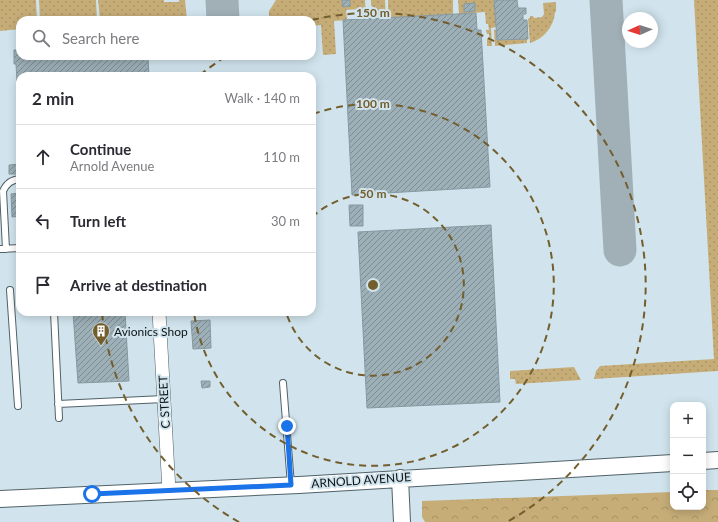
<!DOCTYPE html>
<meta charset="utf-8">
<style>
:root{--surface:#fff;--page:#f7f7f7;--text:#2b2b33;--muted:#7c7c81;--line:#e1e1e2}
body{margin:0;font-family:Lato,sans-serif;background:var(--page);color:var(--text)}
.controls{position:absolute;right:12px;bottom:12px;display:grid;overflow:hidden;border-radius:8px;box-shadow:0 2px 10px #0003}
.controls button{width:36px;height:36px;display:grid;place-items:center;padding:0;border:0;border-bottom:1px solid var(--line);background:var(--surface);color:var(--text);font:20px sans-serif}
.compass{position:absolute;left:622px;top:12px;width:36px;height:36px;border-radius:50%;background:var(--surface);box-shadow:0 2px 10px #0003;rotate:267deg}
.stop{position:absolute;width:12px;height:12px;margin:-9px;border:3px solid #1a73e8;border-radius:50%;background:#fff}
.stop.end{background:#1a73e8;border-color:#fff;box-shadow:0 1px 4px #0008}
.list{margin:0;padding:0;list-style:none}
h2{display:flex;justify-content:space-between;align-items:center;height:52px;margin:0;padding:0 16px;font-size:17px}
h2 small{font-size:13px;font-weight:400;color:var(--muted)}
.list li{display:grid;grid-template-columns:26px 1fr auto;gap:12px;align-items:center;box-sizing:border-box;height:64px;padding:0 16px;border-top:1px solid var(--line)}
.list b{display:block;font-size:15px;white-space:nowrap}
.list p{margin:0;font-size:13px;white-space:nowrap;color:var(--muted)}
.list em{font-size:13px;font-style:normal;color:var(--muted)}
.icon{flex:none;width:22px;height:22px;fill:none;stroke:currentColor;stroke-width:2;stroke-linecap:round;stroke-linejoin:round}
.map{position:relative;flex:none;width:718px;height:522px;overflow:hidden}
.search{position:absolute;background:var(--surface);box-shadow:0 2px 10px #0003;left:16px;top:16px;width:300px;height:44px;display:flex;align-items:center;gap:10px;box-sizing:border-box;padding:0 14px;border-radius:12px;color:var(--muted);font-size:15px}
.panel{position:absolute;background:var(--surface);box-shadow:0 2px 10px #0003;left:16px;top:72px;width:300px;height:244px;border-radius:12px}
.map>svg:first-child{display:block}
</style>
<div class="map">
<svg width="718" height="522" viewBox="0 0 718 522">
<defs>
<pattern id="grass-dots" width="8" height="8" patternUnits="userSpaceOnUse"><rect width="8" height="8" fill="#c6ad78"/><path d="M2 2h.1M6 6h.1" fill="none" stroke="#a99467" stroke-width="1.8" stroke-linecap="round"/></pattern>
<pattern id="forest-crowns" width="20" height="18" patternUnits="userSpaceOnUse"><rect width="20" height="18" fill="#c6ad78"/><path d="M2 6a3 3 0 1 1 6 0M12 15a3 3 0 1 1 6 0" fill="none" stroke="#a99467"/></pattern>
<pattern id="building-hatch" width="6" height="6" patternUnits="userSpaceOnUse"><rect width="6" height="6" fill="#9dafb7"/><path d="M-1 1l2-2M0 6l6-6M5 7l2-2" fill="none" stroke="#7e8d94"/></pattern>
</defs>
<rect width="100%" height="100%" fill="#d1e4ed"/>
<path fill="url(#grass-dots)" d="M0 0H36L37 20H20V29L0 31Z
M39 0H96L97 20H40Z
M98 0H164V2H179V0H185L187 20H100Z
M276 0H345H342L343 7 350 6V0H365L366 19H359V9L346 10 347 20 334 21 336 54 323 55 321 25 312 26V20H269V11Z
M371 0H385L386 18H380L371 5Z
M388 0H453V14L388 18Z
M458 0H494L496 27 491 28 492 46H487V39H489V34H487L486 30H489L488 24H486L485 12 459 14Z
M694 0H718V371L594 379 596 371 600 366 714 359Z
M556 2V12H555C554 26 544 39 530 43L528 19 530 18V16H533L534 18 542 17 544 14 543 3Z
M494 30H496L497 40 527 39V43L495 46Z
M574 367 581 380 516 384 515 379H510V371Z"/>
<path fill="url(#forest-crowns)" d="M703 490H718V522H425L422 517V501L673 492V507H703Z"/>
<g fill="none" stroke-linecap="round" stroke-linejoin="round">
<path stroke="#a0b0b6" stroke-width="33" d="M222 0 223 20
M606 0 620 250"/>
</g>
<path fill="url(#building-hatch)" stroke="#8698a0" d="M342 0H350V6L343 7Z
M494 0H517L518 8H526V14H523V20H527L528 39 497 40Z
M475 3V11L464 12V4Z
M476 13 477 30H481L490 187 352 195 343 20Z
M17 42H20V56H148L149 76H20V133L16 64H14V50H17Z
M20 164V174H9V165Z
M20 193V216L12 217 11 194Z
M349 205H363V226H350Z
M491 225 500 402 367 408 358 232Z
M73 312H125L129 381 78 383Z
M210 320 211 348 193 349 191 321Z
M201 381H210V387L202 388Z"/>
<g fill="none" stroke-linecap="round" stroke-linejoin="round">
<g stroke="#506168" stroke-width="8">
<path id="service" d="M0 249 20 248
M6 249 3 191C7 183 11 180 20 179
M10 290 18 406
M54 312 59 418
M283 383 291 485
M58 404 164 399"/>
</g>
<g stroke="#506168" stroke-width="14">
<path id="minor" d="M159 312 169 491"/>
</g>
<g stroke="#506168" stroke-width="18">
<path id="tertiary" d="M703 461 718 460
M400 478 402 522
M0 499 299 485 673 463"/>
</g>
<use href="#service" stroke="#fff" stroke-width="6"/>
<use href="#minor" stroke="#fff" stroke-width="13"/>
<use href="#tertiary" stroke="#fff" stroke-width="16"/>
</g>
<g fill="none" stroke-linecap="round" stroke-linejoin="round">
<path stroke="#1a73e8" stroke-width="5" d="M92 494 291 485 287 426"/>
</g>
<g fill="none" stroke="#735e2d" stroke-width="2" stroke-dasharray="7 5">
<path d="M312 217A91 91 0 1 1 286 312"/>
<path d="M313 114A181 181 0 1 1 194 313"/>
<path d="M239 522A272 272 0 0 1 102 313M200 75A272 272 0 0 1 225 57M312 20A272 272 0 0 1 507 522"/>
</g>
<defs>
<g id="building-pin" transform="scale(0.9)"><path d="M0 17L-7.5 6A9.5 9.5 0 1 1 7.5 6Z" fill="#735e2d" stroke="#d1e4ed"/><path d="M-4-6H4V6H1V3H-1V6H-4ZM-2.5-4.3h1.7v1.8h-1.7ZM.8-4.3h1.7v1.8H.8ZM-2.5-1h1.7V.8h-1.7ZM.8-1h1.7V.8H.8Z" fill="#fff"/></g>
</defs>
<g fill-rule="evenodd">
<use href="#building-pin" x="101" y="331"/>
</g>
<g text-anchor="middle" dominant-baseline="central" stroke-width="4" stroke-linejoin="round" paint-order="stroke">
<g font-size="12" fill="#0c1315" stroke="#d1e4ed" text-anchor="start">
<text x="114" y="331">Avionics Shop</text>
</g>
<g font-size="12" fill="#0c1315" stroke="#d1e4ed">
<text transform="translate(164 402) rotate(-93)">C STREET</text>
<text transform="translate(361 480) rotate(-4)">ARNOLD AVENUE</text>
</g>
</g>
<circle cx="373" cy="285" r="6" fill="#735e2d" stroke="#d1e4ed" stroke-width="2"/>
<g font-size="12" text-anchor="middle" font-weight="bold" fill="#735e2d" stroke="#d1e4ed" stroke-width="4" stroke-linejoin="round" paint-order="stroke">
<text x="373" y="17">150 m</text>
<text x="373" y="108">100 m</text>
<text x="373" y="198">50 m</text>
</g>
</svg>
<div class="controls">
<button>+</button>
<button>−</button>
<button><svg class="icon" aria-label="locate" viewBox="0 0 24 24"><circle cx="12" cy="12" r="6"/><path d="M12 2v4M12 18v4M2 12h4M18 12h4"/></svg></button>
</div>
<svg class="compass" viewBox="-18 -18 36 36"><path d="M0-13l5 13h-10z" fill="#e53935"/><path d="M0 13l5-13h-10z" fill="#7c7c81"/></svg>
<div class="stop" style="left:92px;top:494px"></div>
<div class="stop end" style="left:287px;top:426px"></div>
<div class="search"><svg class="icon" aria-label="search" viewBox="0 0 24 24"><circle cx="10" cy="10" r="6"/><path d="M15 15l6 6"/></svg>Search here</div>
<section class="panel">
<h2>2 min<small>Walk · 140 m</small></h2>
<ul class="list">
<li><svg class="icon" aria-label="ahead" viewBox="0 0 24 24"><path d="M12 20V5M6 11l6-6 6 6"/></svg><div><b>Continue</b><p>Arnold Avenue</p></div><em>110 m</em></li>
<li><svg class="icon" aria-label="left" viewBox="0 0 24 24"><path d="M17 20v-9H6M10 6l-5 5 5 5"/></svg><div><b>Turn left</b></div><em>30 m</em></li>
<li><svg class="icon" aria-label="arrive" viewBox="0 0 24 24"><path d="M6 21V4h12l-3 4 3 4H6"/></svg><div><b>Arrive at destination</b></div></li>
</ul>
</section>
</div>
